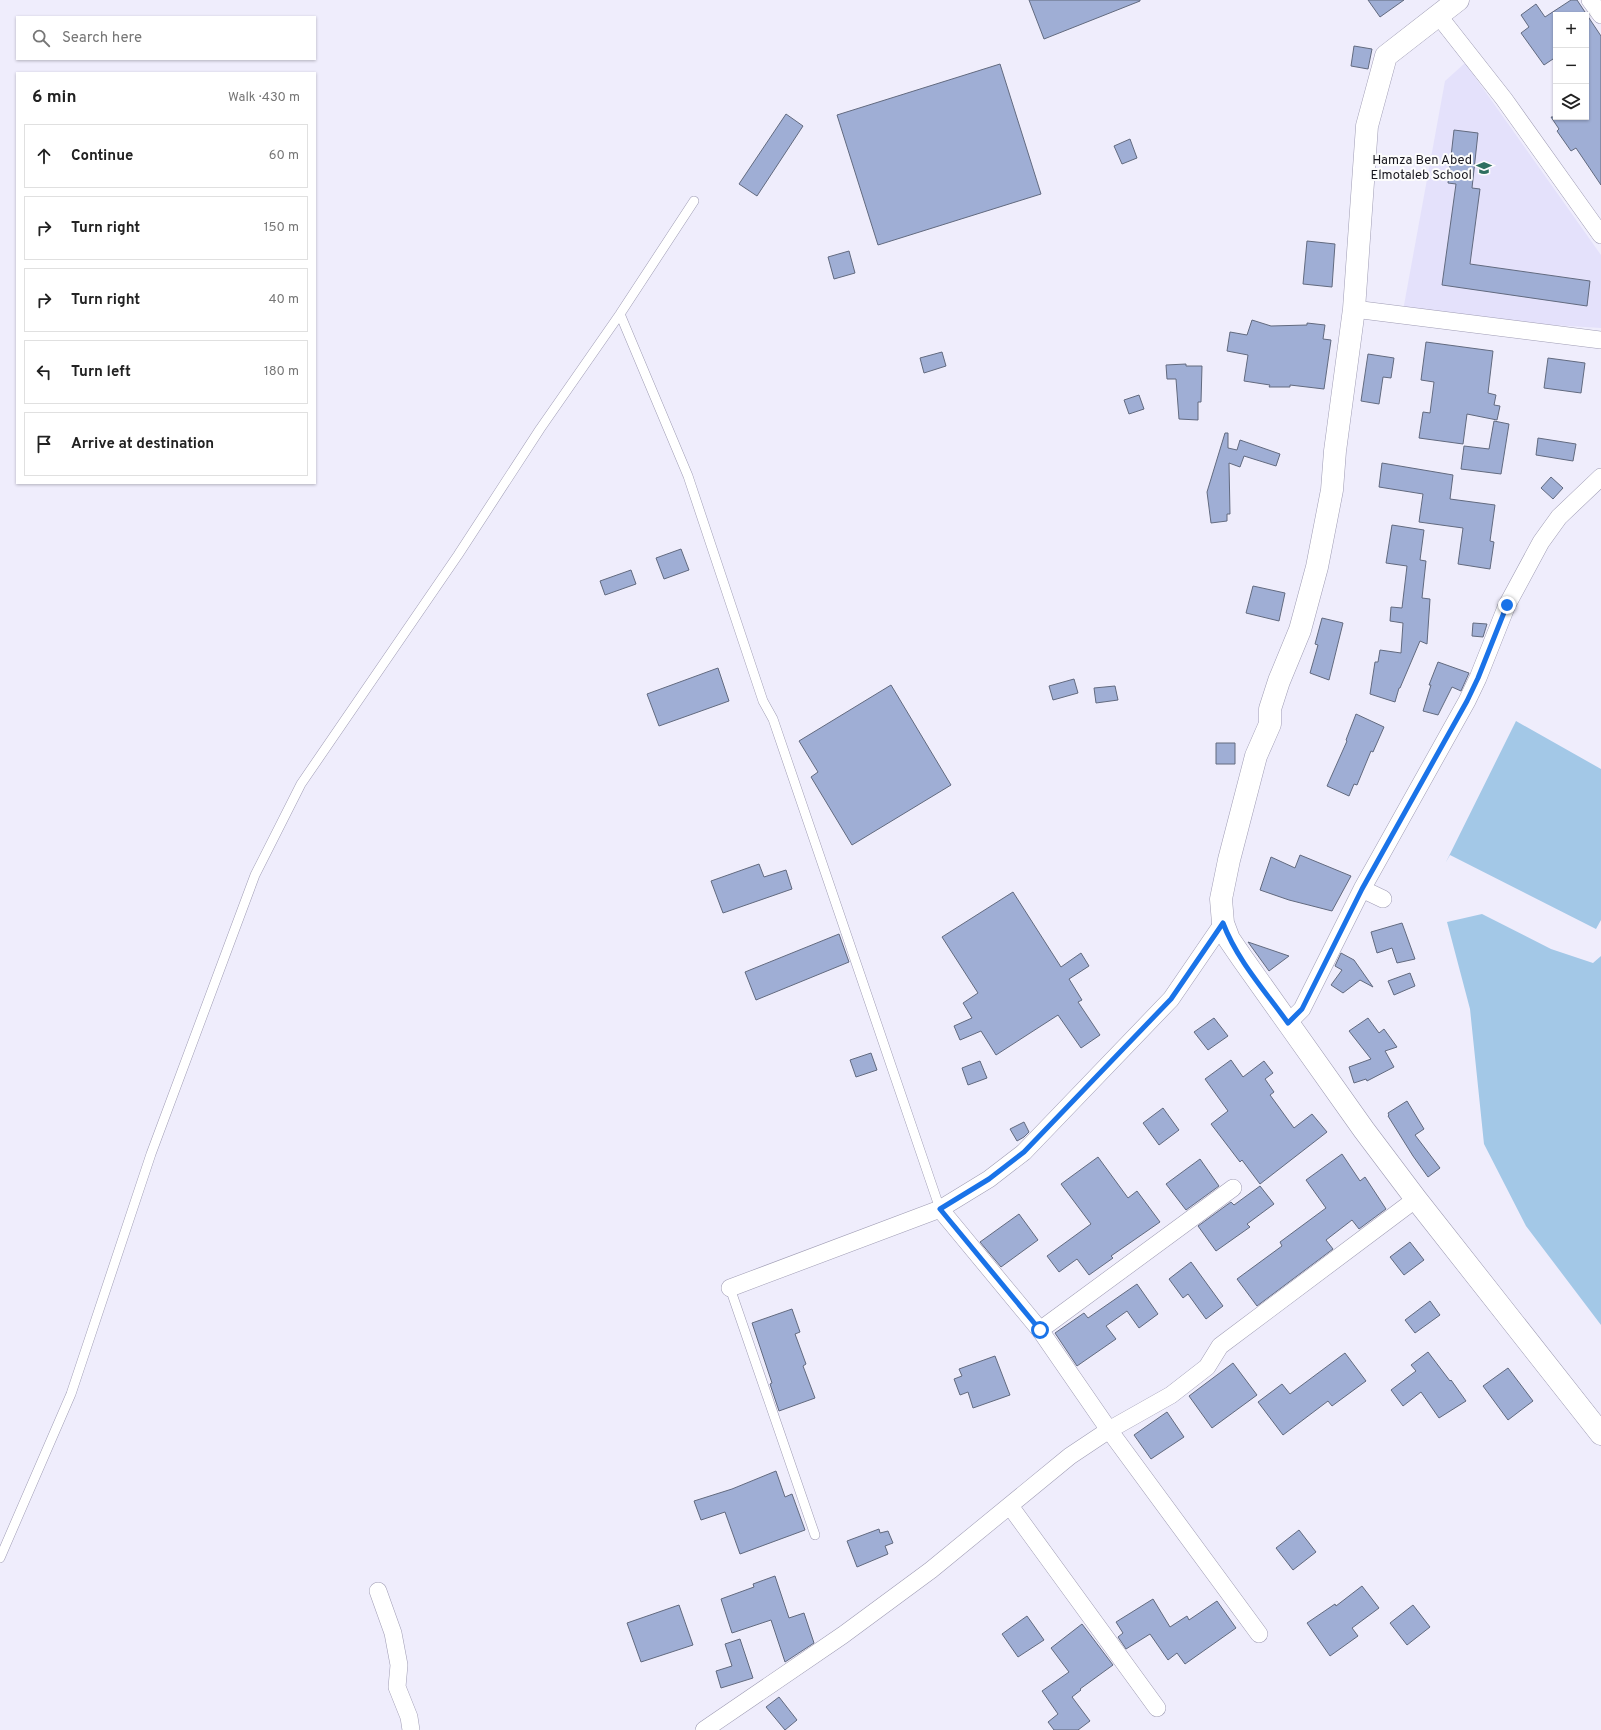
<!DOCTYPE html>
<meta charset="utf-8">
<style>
:root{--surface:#fff;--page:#f6f6f6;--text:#222;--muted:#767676;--line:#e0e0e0}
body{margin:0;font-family:Overpass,sans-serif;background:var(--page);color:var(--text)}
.controls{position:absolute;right:12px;top:12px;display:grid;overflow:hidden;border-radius:0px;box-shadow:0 1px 3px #0004}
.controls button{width:36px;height:36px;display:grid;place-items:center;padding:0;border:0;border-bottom:1px solid var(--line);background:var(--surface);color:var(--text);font:20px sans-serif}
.stop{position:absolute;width:12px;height:12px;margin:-9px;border:3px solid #1a73e8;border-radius:50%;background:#fff}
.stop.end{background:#1a73e8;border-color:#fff;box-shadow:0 1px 4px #0008}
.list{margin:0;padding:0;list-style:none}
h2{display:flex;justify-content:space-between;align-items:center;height:52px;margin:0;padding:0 16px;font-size:17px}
h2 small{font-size:13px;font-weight:400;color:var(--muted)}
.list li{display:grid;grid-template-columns:26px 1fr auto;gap:12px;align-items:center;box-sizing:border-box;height:64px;margin:0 8px 8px;padding:0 8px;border:1px solid var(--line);border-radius:0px}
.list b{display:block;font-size:15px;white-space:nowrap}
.list em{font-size:13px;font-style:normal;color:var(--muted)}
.icon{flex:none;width:22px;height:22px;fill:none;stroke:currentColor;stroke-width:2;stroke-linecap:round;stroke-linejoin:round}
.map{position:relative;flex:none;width:1601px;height:1730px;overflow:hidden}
.search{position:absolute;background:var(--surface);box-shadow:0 1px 3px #0004;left:16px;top:16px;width:300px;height:44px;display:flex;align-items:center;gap:10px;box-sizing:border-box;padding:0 14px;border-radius:0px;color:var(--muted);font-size:15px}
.panel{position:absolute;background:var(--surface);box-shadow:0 1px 3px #0004;left:16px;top:72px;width:300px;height:412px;border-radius:0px}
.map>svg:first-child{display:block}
</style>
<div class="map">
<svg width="1601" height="1730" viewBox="0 0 1601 1730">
<rect width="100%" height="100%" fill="#efedfc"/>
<path fill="#e4e1fb" d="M1465 63 1601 255V328L1402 316 1445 81Z"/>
<path fill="#a3c8e7" d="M1516 721 1601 769V920L1596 929 1450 855 1446 862Z
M1482 914 1551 949 1593 963 1601 956V1325L1526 1226 1484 1144 1470 1009 1447 922Z"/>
<path fill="#9faed5" stroke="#626a7f" d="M1029 0H1140V1L1044 39Z
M1368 0H1404L1380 17Z
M1571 0H1577L1601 36V185L1576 148 1571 151 1557 131 1559 129 1551 117H1586V75L1588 74 1586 72V15H1556V57L1544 65 1521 33 1529 27 1521 15 1536 4 1545 17Z
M1354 46 1372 49 1368 69 1351 66Z
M1000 64 1041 194 878 245 837 115Z
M786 114 803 126 757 196 739 184Z
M1454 130 1478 133 1472 188 1480 189 1470 264 1590 281 1587 306 1442 285 1456 184 1448 183Z
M1130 139 1137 158 1122 164 1114 146Z
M1307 241 1335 244 1332 287 1303 284Z
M849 251 855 273 834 279 828 257Z
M1252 320 1271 326 1307 325V323L1325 325 1323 339 1331 340 1324 389 1290 385V387H1269L1270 385 1244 381 1248 355 1227 351 1230 332 1247 335Z
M1426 342 1493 351 1488 393 1496 395 1494 405 1500 406 1497 420 1467 414 1463 444 1419 438 1423 412 1430 413 1434 382 1421 380Z
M942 352 946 366 924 373 920 358Z
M1368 354 1394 358 1391 378 1383 377 1379 404 1361 401Z
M1548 358 1585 363 1581 393 1544 388Z
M1186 364V366H1202L1201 402H1198V420L1179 419 1176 379H1167L1166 365Z
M1139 395 1144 409 1129 414 1124 400Z
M1494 421 1509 424 1501 474 1461 469 1464 446 1489 449Z
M1225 433H1228V448L1237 450 1240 440 1280 454 1276 466 1244 456 1240 467 1229 463 1230 514H1227V521L1211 523 1207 492Z
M1538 438 1576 444 1573 461 1536 455Z
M1382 463 1453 475 1450 499 1495 505 1490 541 1494 542 1490 569 1458 564 1463 528 1419 522 1423 494 1379 487Z
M1551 477 1563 488 1553 499 1541 488Z
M1392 525 1424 530 1420 560 1426 561 1422 598 1430 599 1427 644 1420 641 1400 688H1399L1395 702 1370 694 1375 662H1378L1380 650 1401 653 1403 623 1390 621 1391 607 1402 608 1407 566 1386 563Z
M681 549 689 570 664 579 656 558Z
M631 570 636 584 605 595 600 581Z
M1253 586 1285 593 1279 621 1246 613Z
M1322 618 1343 623 1329 680 1310 673 1318 645 1315 644Z
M1473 623 1487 624 1483 637 1472 636Z
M1438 662 1469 673 1461 691 1452 687 1438 715 1423 711 1431 685H1429Z
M718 668 729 701 659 726 647 694Z
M1074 679 1078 693 1053 700 1049 686Z
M891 685 951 785 852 845 811 777 818 772 799 741Z
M1115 686 1118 700 1096 703 1094 688Z
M1356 714 1384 727 1373 752 1371 751 1357 785 1354 784 1349 796 1327 786 1347 741 1346 740Z
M1216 743H1235V764H1216Z
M1300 855 1351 876 1332 911 1289 900 1260 890 1271 857 1295 868Z
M759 864 764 877 786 870 792 889 723 913 711 881Z
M1013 892 1061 967 1081 953 1089 966 1069 979 1082 1000 1078 1002 1100 1035 1081 1048 1058 1015 996 1055 981 1031 960 1040 954 1026 972 1018 963 1003 978 993 942 937Z
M1402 923 1415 959 1397 963 1392 948 1377 953 1371 932Z
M839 934 849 962 756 1000 745 972Z
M1248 942 1289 956 1269 971Z
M1341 953 1354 960 1373 987 1360 980 1343 993 1331 985 1342 970 1335 966Z
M1410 973 1415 986 1394 995 1388 981Z
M1214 1018 1228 1036 1208 1050 1194 1032Z
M1368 1018 1379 1033 1384 1029 1397 1047 1385 1051 1394 1067 1367 1081 1366 1079 1354 1083 1349 1067 1371 1059 1349 1031Z
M871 1053 877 1070 856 1077 850 1060Z
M1231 1060 1243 1077 1264 1061 1273 1073 1265 1079 1274 1092 1270 1095 1294 1128 1312 1114 1327 1132 1260 1184 1242 1160 1240 1162 1211 1124 1228 1111 1205 1079Z
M980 1061 987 1078 968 1085 962 1068Z
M1407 1101 1424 1129 1415 1135 1440 1168 1428 1177 1413 1156 1388 1116 1389 1115 1388 1113Z
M1163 1108 1179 1130 1159 1145 1143 1123Z
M1024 1122 1029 1132 1024 1137 1017 1141 1010 1129Z
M1342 1154 1360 1181 1365 1177 1386 1209 1359 1229 1352 1220 1326 1240 1333 1249 1257 1306 1237 1279 1282 1246 1280 1242 1326 1208 1306 1180Z
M1098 1157 1128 1198 1137 1191 1160 1222 1111 1256 1113 1258 1089 1275 1077 1259 1059 1272 1047 1256 1091 1224 1061 1184Z
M1200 1159 1219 1186 1186 1210 1166 1184Z
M1260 1186 1274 1204 1247 1224 1250 1227 1216 1251 1198 1226 1231 1202 1234 1205Z
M1019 1214 1038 1240 1001 1267 980 1242Z
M1410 1242 1424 1260 1404 1275 1390 1257Z
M1191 1262 1223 1306 1206 1319 1188 1294 1183 1298 1169 1279Z
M1137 1284 1158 1314 1139 1328 1127 1311 1106 1326 1116 1339 1077 1366 1055 1333 1084 1313 1088 1318Z
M1430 1301 1440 1315 1415 1333 1405 1320Z
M792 1309 800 1332 795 1334 806 1364 803 1366 815 1398 779 1411 770 1384 772 1383 752 1323Z
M1428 1352 1450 1381 1451 1380 1466 1401 1439 1418 1421 1392 1403 1406 1391 1390 1416 1371 1411 1365Z
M1345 1353 1366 1381 1332 1406 1328 1401 1283 1435 1258 1402 1282 1384 1290 1394Z
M995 1356 1010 1395 973 1408 968 1392 960 1395 954 1379 962 1376 959 1369Z
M1233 1363 1257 1395 1212 1428 1189 1396Z
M1508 1368 1533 1401 1508 1420 1483 1386Z
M1167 1412 1184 1437 1151 1459 1134 1435Z
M776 1471 785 1497 792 1494 805 1530 740 1554 725 1512 701 1520 694 1501 732 1489Z
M879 1529 880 1533 888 1531 893 1543 885 1546 888 1554 857 1567 847 1541Z
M1299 1530 1316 1552 1293 1570 1276 1548Z
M775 1576 789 1618 804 1613 814 1643 785 1662 771 1620 732 1633 721 1599 754 1587 753 1584Z
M1362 1586 1379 1608 1352 1628 1358 1636 1330 1656 1307 1623 1335 1604 1336 1606Z
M1153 1599 1170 1627 1187 1616 1189 1620 1217 1601 1236 1628 1185 1664 1177 1653 1168 1660 1150 1634 1126 1649 1118 1637 1123 1633 1116 1622Z
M679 1605 693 1645 641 1662 627 1623Z
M1413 1605 1430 1627 1407 1645 1390 1623Z
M1027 1616 1044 1640 1018 1657 1002 1634Z
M1082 1624 1113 1665 1080 1689 1081 1690 1072 1697 1090 1721 1078 1730H1054L1048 1722 1058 1714 1042 1691 1069 1672 1051 1648Z
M740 1639 753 1678 721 1688 716 1671 732 1666 725 1644Z
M779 1697 797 1720 785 1730 766 1707Z"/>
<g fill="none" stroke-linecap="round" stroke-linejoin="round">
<g stroke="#9f9cb4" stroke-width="10">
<path id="service" d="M620 314 688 476 763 701 773 719 940 1209
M730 1288 815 1535
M0 1558 71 1394 151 1154 255 875 301 784 458 555 540 429 620 314 694 201"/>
</g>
<g stroke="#9f9cb4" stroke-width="18">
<path id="minor" d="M1590 0 1601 15
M1438 15 1504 99 1601 235
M1354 309 1601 340
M1362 889 1383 899
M1288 1023 1302 1009 1362 889 1467 701 1478 678 1507 605 1541 542 1559 517 1601 477
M940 1209 1040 1330 1109 1430 1259 1634
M730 1288 940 1209 989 1179 1024 1152 1171 999 1223 923
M1040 1330 1233 1188
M1010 1506 1157 1708
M378 1591 393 1633 399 1665 397 1687 409 1717 411 1730
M704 1730 843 1635 931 1570 1070 1456 1109 1430 1171 1395 1207 1367 1220 1346 1416 1199"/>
</g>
<g stroke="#9f9cb4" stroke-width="23">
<path id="tertiary" d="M1458 0 1386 56 1367 126 1354 309 1335 451 1332 490 1317 567 1300 630 1279 681 1270 709V724L1256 756 1229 860 1221 899 1223 923 1229 939 1242 958 1364 1130 1416 1199 1601 1434"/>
</g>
<use href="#service" stroke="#fff" stroke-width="9"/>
<use href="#minor" stroke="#fff" stroke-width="17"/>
<use href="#tertiary" stroke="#fff" stroke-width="22"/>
</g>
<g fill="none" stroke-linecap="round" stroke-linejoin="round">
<path stroke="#1a73e8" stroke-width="5" d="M1040 1330 940 1209 989 1179 1024 1152 1171 999 1223 923C1237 960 1265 991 1288 1023L1302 1009 1362 889 1467 701 1478 678 1507 605"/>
</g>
<defs>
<g id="school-bare" transform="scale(1.2)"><path d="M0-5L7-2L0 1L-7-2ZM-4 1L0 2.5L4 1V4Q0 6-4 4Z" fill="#2e6f5f" stroke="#fcfcfc" stroke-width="2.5" paint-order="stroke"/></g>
</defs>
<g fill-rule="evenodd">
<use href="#school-bare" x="1484" y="168"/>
</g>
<g text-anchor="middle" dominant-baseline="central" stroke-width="4" stroke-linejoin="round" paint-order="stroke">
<g font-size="13" fill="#17161e" stroke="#fcfcfc" text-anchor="end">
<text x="1472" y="161">Hamza Ben Abed<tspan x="1472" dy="15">Elmotaleb School</tspan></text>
</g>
</g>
</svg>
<div class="controls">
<button>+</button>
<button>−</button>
<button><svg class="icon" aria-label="layers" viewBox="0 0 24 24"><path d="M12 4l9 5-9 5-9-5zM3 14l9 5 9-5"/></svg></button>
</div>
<div class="stop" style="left:1040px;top:1330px"></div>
<div class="stop end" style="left:1507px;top:605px"></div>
<div class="search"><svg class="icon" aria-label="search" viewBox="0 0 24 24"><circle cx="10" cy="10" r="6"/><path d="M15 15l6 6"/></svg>Search here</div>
<section class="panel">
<h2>6 min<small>Walk · 430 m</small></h2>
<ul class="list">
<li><svg class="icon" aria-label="ahead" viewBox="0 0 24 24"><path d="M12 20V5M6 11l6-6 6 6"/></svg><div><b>Continue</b></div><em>60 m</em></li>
<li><svg class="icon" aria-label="right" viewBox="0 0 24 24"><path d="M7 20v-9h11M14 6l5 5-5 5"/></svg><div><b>Turn right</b></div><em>150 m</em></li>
<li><svg class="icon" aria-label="right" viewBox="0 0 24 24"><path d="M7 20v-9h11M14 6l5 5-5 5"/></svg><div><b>Turn right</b></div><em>40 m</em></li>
<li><svg class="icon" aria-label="left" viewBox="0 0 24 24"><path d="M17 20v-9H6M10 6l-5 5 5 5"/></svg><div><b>Turn left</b></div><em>180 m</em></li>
<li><svg class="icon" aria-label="arrive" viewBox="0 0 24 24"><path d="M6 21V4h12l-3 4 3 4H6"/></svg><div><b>Arrive at destination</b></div></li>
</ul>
</section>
</div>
